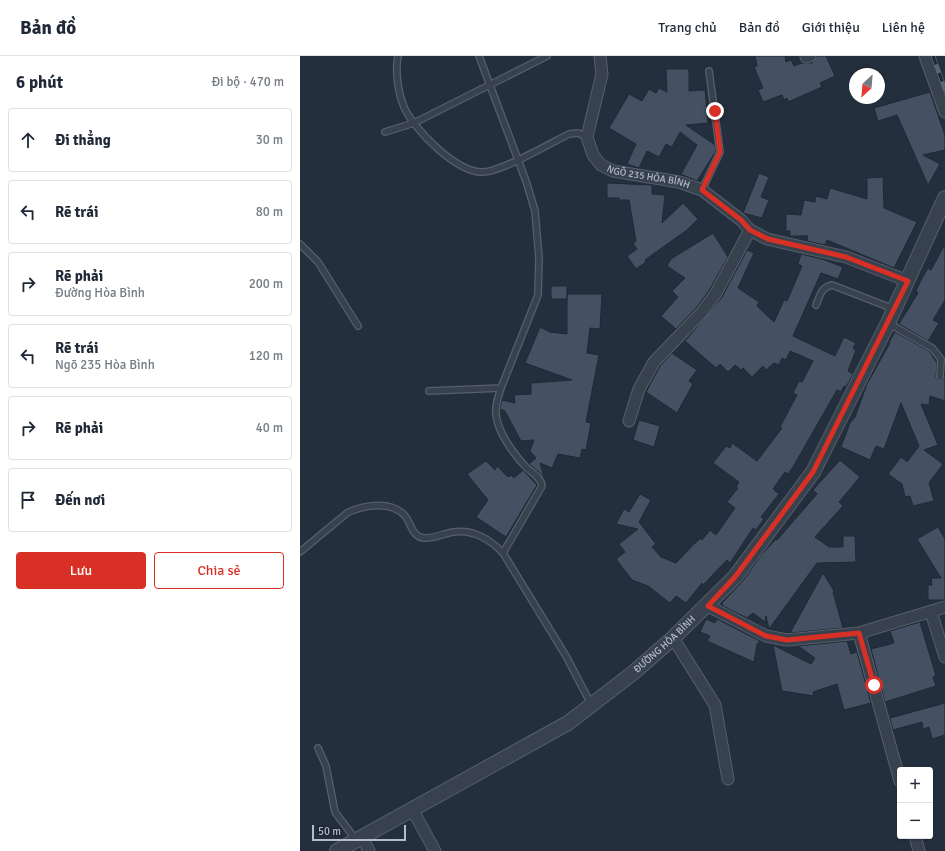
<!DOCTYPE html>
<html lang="vi">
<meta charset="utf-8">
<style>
:root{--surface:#fff;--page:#f6f6f7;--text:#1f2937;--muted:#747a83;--line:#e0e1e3;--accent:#d93025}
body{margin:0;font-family:Signika,sans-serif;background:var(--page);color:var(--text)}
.controls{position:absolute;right:12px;bottom:12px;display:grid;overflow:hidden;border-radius:4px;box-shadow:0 1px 3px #0004}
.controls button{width:36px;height:36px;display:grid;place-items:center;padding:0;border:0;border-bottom:1px solid var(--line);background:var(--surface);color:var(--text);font:20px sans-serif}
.compass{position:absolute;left:549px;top:12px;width:36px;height:36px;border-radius:50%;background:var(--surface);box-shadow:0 1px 3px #0004;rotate:206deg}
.scale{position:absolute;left:12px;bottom:10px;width:94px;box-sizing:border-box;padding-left:4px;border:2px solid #b4bcc9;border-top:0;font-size:11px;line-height:14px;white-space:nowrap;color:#b4bcc9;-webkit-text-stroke:3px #1d2633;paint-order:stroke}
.stop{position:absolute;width:12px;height:12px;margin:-9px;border:3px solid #d93025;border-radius:50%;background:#fff}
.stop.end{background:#d93025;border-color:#fff;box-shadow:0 1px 4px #0008}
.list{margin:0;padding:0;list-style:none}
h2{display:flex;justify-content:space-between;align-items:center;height:52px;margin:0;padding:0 16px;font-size:17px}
h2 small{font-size:13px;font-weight:400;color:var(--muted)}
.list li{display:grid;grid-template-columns:26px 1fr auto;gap:12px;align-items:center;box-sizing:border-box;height:64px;margin:0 8px 8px;padding:0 8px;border:1px solid var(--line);border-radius:4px}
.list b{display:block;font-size:15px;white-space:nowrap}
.list p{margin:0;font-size:13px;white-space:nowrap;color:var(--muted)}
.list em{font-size:13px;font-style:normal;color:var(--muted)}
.actions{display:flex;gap:8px;padding:12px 16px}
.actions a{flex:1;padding:9px 0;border:1px solid var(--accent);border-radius:4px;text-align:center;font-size:14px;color:var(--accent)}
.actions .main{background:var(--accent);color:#fff}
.icon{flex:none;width:22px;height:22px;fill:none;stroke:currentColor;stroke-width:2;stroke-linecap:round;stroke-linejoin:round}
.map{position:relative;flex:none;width:645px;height:795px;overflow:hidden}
header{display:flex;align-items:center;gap:24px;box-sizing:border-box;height:56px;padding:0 20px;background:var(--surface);border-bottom:1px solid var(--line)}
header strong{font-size:19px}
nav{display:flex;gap:22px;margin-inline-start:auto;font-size:14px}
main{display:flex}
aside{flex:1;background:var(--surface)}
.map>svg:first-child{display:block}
</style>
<header>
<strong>Bản đồ</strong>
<nav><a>Trang chủ</a><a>Bản đồ</a><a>Giới thiệu</a><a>Liên hệ</a></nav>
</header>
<main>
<aside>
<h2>6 phút<small>Đi bộ · 470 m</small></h2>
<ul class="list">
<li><svg class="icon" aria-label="ahead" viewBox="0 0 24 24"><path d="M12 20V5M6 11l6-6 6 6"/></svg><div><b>Đi thẳng</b></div><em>30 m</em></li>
<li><svg class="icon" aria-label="left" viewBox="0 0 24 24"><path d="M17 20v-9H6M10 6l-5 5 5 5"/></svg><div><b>Rẽ trái</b></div><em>80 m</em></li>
<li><svg class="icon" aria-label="right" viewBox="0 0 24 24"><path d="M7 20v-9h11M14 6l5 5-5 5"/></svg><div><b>Rẽ phải</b><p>Đường Hòa Bình</p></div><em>200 m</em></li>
<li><svg class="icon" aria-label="left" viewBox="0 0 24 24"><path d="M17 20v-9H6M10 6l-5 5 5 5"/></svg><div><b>Rẽ trái</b><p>Ngõ 235 Hòa Bình</p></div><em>120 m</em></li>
<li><svg class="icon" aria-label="right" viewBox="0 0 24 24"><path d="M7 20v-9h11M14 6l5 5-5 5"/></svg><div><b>Rẽ phải</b></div><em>40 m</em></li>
<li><svg class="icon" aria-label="arrive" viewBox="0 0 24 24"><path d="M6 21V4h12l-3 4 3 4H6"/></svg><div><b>Đến nơi</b></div></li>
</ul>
<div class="actions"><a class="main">Lưu</a><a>Chia sẻ</a></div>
</aside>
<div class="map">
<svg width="645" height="795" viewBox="0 0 645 795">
<rect width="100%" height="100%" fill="#242f3e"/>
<path fill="#455162" stroke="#1f2835" d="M455 0H485L486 6 491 4 494 10 502 7H512L517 0H526L535 20 520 27 522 31 488 46 487 42 484 44 482 39 463 46 458 34 463 32 454 11 457 10Z
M366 13H389V35L405 34 408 67 386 69 415 89 416 95 397 125 381 118 397 89 380 76 372 91 366 88 359 101 347 95 339 112 327 108 336 88 309 72 329 38 342 45 349 33 356 37 359 32 367 36Z
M630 36 645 79V94L623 99 640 108 628 129 597 59 578 65 574 52Z
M459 117 469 121 461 141 469 144 462 162 443 157Z
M583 121 584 152 617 166 594 212 527 184 525 189 507 185 508 180H490V175H486V158L501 159 504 144 515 146 516 140 527 143 530 132 567 143V122Z
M307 127 352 129V138L365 139 362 167 383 147 398 163 387 174 345 204 346 206 336 213 327 200 337 193 333 187 336 185 329 144H319V142H307Z
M413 177 428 201 410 233 397 251 376 273 361 260 378 241 372 235 385 222 367 210 371 203Z
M645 188V244L633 264 639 267 628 285 599 268 618 237 616 235 620 226 628 212 631 214Z
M447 194 454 197 438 232 459 246 457 250 474 266 484 244 487 245 502 210 498 208 501 198 522 203 543 211 538 223 521 217 493 280 535 300 544 281 556 287 553 292 556 294 548 315 553 318 546 331 544 330 541 336 537 334 493 411 488 418 485 416 473 433 479 438 461 461 464 463 456 474 453 472 430 507 427 504 403 529 402 527 386 547 376 540 370 547 348 530 332 524 316 503 325 496 319 488 338 473 316 468 324 453 329 456 340 438 351 444 339 466 356 488 352 491 361 501 376 507 394 488 401 482 402 484 410 474 416 479 435 452 427 446 438 432 436 431 439 426 413 407 426 390 430 392 432 387 457 405 482 372 480 371 497 339 493 337 499 325 502 326 513 305 490 295 486 304 482 302 479 309 474 307 466 314 463 310 452 321 443 312 441 314 435 309 428 316 420 308 416 312 385 285 422 241Z
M251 230H267V243H251Z
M267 238H302L300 273 290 272 287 297 299 299 286 366 291 367 286 394 282 393 280 402 258 398 252 412 240 407 245 425 240 417 229 408 236 402 230 395 234 384 221 385 205 355 200 353 202 344 215 347 214 339 231 338V327L272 324 225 307 240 271 250 276 267 278Z
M595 276 629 295 637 307 636 321 637 324H643L645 317V345L630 340 629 349 621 348 638 389 624 394 643 408 629 427 634 445 613 450 610 440 605 441 602 428 588 418 601 401 607 406 619 390 601 347 584 393 576 390 570 404 541 391 550 367 555 361 567 328 590 287 589 286Z
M372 297 397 314 389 325 393 328 377 357 346 336 360 310Z
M339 364 360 370 354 391 333 384Z
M540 404 560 421 539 446 543 450 515 481 529 491H543V480H555L556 506 517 507 469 573 466 560 465 566 453 557 447 562 423 550 422 547 442 526 463 497 476 483 477 484 517 438 513 434Z
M186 405 195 414 197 410 208 421 211 419 214 422 223 414 237 429 206 481 176 461 188 444 167 418Z
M638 471 645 483V544H628V529H632L631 522H641L617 483Z
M523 517 534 535 533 536 543 572 490 577Z
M406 563 415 567 417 563 460 585 457 588 454 606 407 585 410 580 400 576Z
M620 566 636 620 633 621 636 630 585 646 571 593 594 587 590 575Z
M547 585 551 598 557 596 571 647 544 654 537 628 513 636 514 640 482 635 473 589 511 608 515 602 498 590Z
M645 647V679L632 683 629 671 623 673 622 666 593 674 590 662Z"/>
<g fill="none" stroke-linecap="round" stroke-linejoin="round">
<g stroke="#565f6c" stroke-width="8">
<path id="service" d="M98 0C95 15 98 36 104 51 114 74 157 117 183 116 201 116 251 87 269 78L278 77 287 81
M179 0 226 125 235 155 239 202 238 239 201 332C198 341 195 350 196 359 198 377 215 400 227 412 233 417 241 422 242 430L203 497
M85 76 114 67 247 0
M402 134 420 96 409 15
M0 188 18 206 58 270
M516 249C520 240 521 231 532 229L594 253
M588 267 632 292 641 303 640 321
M129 335 201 332
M0 496 47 457C63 449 92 444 105 460 111 467 112 481 124 482 134 483 144 477 154 476 173 473 191 484 203 497L266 600 291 648
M18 692 26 710 35 756 56 784"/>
</g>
<g stroke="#565f6c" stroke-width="13">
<g id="minor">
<path id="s1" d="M300 0 302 18 287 81 293 99 301 109 313 115 379 126 402 134 441 164 450 174 467 183 546 201 608 225"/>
<path d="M625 0 645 56"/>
<path d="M506 1 510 0"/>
<path d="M329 365 339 333 354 306 402 256 416 237 450 174"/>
<path d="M408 550 466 580 487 584 559 577 645 551"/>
<path d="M631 556 645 601"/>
<path d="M559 577 600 725"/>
<path d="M373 582 415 649 428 723"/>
<path d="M112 753 135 795"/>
<path d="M615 780 619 795"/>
<path d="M62 781 69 795"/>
</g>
</g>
<g stroke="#565f6c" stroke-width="16">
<g id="tertiary">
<path id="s2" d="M37 795 268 667 333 617 373 582 435 521 513 416 588 267 645 142"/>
</g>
</g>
<use href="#service" stroke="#38414e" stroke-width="5.5"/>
<use href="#minor" stroke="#38414e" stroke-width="11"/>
<use href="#tertiary" stroke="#38414e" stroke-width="14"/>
<g stroke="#5a6575" stroke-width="4.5">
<path id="rail" d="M633 0 645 33"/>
</g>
<use href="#rail" stroke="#1d2633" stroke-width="3" stroke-dasharray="9" stroke-linecap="butt"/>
</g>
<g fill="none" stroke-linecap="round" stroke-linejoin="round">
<path stroke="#d93025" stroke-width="5" d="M415 55 420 96 402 134 441 164 450 174 468 183 546 201 608 225 513 416 435 521 408 550 466 580 487 584 559 577 574 629"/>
</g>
<g text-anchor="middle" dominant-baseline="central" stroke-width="3.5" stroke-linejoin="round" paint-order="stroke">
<g font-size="10" fill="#b4bcc9" stroke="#1d2633">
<text stroke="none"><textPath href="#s1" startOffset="164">NGÕ 235 HÒA BÌNH</textPath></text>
<text stroke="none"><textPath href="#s2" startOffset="389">ĐƯỜNG HÒA BÌNH</textPath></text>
</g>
</g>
</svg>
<div class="controls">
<button>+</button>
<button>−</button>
</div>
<svg class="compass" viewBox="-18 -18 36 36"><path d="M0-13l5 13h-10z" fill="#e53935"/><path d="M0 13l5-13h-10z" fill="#747a83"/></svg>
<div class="scale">50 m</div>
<div class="stop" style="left:574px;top:629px"></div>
<div class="stop end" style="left:415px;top:55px"></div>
</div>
</main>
